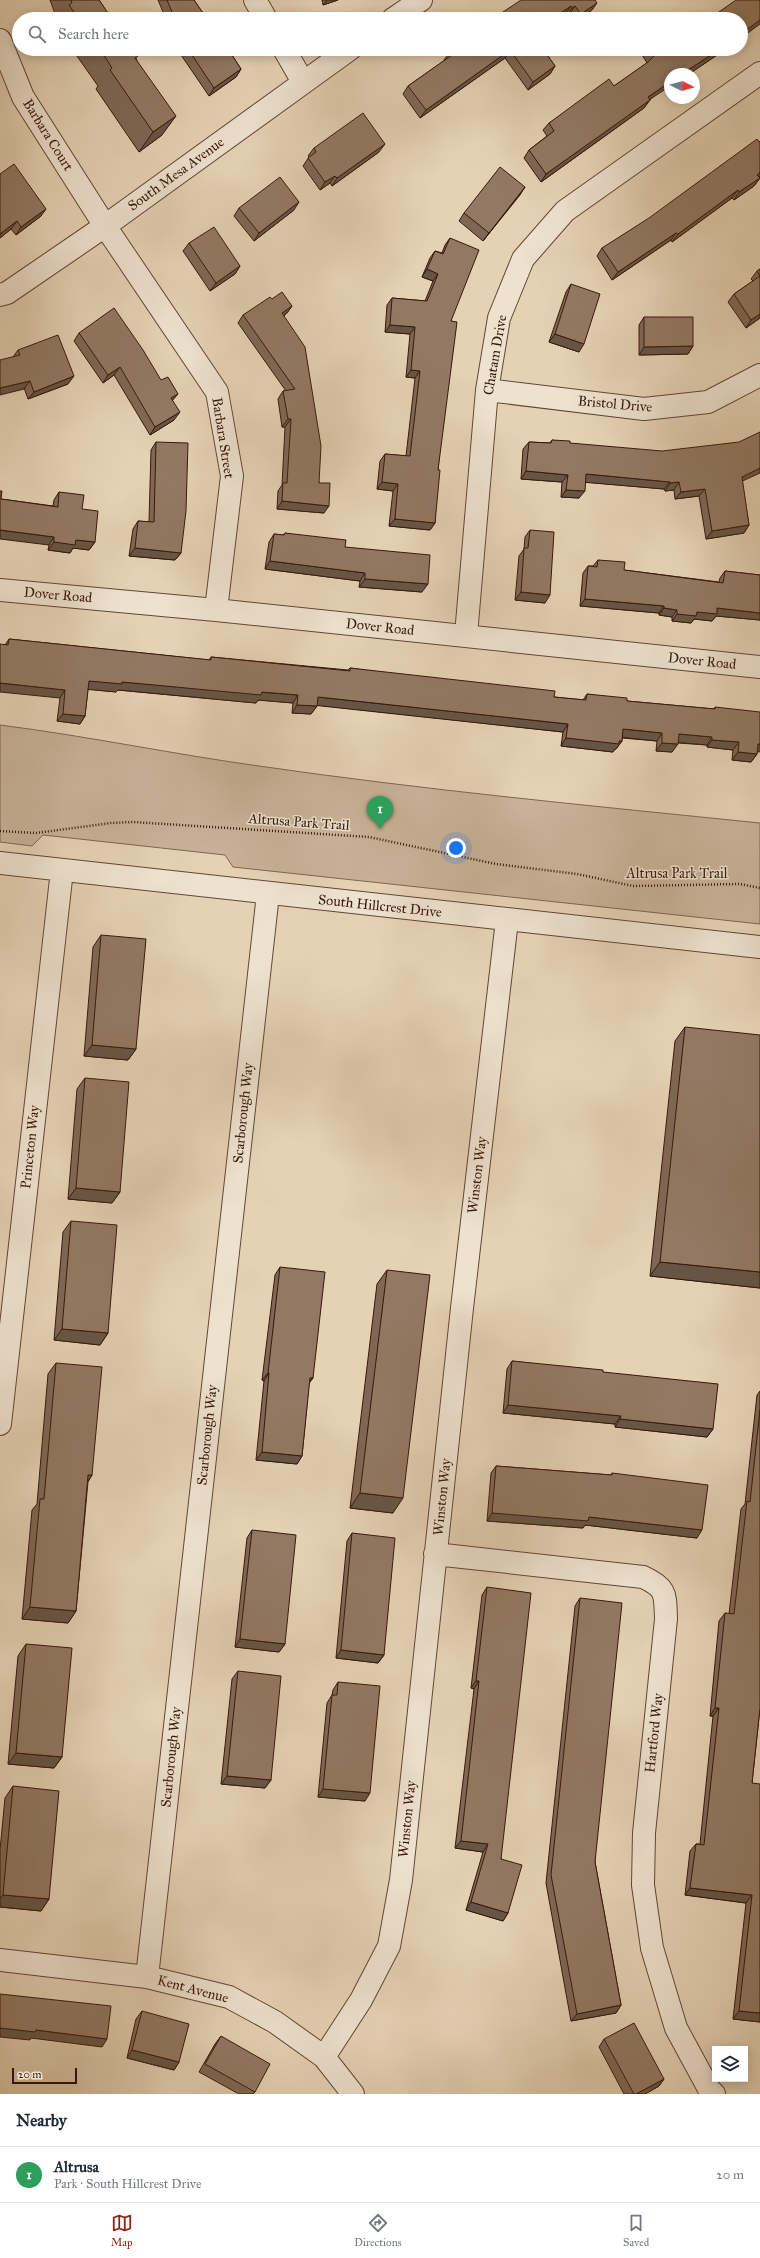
<!DOCTYPE html>
<meta charset="utf-8">
<style>
:root{--surface:#fff;--page:#f6f6f7;--text:#1f2937;--muted:#747a83;--line:#e0e1e3;--accent:#8f2418}
body{margin:0;font-family:"IM FELL Great Primer",serif;background:var(--page);color:var(--text)}
.controls{position:absolute;right:12px;bottom:12px;display:grid;overflow:hidden;border-radius:0px;box-shadow:0 2px 10px #0003}
.controls button{width:36px;height:36px;display:grid;place-items:center;padding:0;border:0;border-bottom:1px solid var(--line);background:var(--surface);color:var(--text);font:20px sans-serif}
.compass{position:absolute;left:664px;top:68px;width:36px;height:36px;border-radius:50%;background:var(--surface);box-shadow:0 2px 10px #0003;rotate:96deg}
.scale{position:absolute;left:12px;bottom:10px;width:65px;box-sizing:border-box;padding-left:4px;border:2px solid #38180a;border-top:0;font-size:11px;line-height:14px;white-space:nowrap;color:#38180a;-webkit-text-stroke:3px #eee2cf;paint-order:stroke}
.you{position:absolute;left:456px;top:848px;width:14px;height:14px;margin:-10px;border:3px solid #fff;border-radius:50%;background:#1a73e8;box-shadow:0 0 0 6px #1a73e833}
.badge{display:grid;place-items:center;width:26px;height:26px;border-radius:50%;background:var(--accent);color:#fff;font-size:13px;font-weight:700}
.pin{position:absolute;translate:-50% -33px;filter:drop-shadow(0 1px 2px #0008)}
.pin::after{content:'';position:absolute;top:21px;width:14px;height:12px;background:inherit;clip-path:polygon(0 0,100% 0,50% 100%)}
.list{margin:0;padding:0;list-style:none}
h2{display:flex;justify-content:space-between;align-items:center;height:52px;margin:0;padding:0 16px;font-size:17px}
h2 small{font-size:13px;font-weight:400;color:var(--muted)}
.list li{display:grid;grid-template-columns:26px 1fr auto;gap:12px;align-items:center;box-sizing:border-box;height:56px;padding:0 16px;border-top:1px solid var(--line)}
.list b{display:block;font-size:15px;white-space:nowrap}
.list p{margin:0;font-size:13px;white-space:nowrap;color:var(--muted)}
.list em{font-size:13px;font-style:normal;color:var(--muted)}
.icon{flex:none;width:22px;height:22px;fill:none;stroke:currentColor;stroke-width:2;stroke-linecap:round;stroke-linejoin:round}
.map{position:relative;flex:none;width:760px;height:2094px;overflow:hidden}
.search{position:absolute;background:var(--surface);box-shadow:0 2px 10px #0003;left:12px;right:12px;top:12px;height:44px;display:flex;align-items:center;gap:10px;box-sizing:border-box;padding:0 14px;border-radius:22px;color:var(--muted);font-size:15px}
.sheet{height:108px;background:var(--surface)}
nav{display:flex;justify-content:space-around;align-items:center;box-sizing:border-box;height:56px;border-top:1px solid var(--line);background:var(--surface);font-size:11px;color:var(--muted)}
nav a{display:grid;justify-items:center;gap:2px}
nav .on{color:var(--accent)}
.map>svg:first-child{display:block}
</style>
<div class="map">
<svg width="760" height="2094" viewBox="0 0 760 2094">
<rect width="100%" height="100%" fill="#e5d2b5"/>
<filter id="stains"><feTurbulence type="fractalNoise" baseFrequency=".005" numOctaves="4"/><feColorMatrix values="0 0 0 0 .2 0 0 0 0 .09 0 0 0 0 .02 0 0 0 .5 -.17"/></filter>
<radialGradient id="worn" r=".72"><stop offset=".6" stop-color="#630" stop-opacity="0"/><stop offset="1" stop-color="#630" stop-opacity=".3"/></radialGradient>
<path fill="#c8b298" stroke="#806551" d="M0 725C87 736 172 754 259 766 425 790 593 806 760 823V924L233 867 225 855 43 835 32 846 0 842Z"/>
<g fill="none" stroke-linecap="round" stroke-linejoin="round">
<g stroke="#634635" stroke-width="24">
<path id="minor" d="M255 0 266 19
M393 19 421 0
M0 40 23 97 105 226 217 392 232 476 216 610
M284 49 303 82
M0 295 7 293 105 226 350 49
M487 390 644 409 708 402 760 375
M0 590 216 610 760 667
M466 635 487 390 499 318 523 259 565 211 760 73
M0 863 760 947
M0 1424 62 870
M435 1554 643 1577C667 1588 665 1594 666 1619L644 1833 643 1885 652 1948 676 2028 709 2089 714 2094
M0 1960 147 1977 229 1997 275 2022 324 2057 353 2094
M147 1977 268 894
M324 2057 361 2000 389 1946 401 1880 462 1308 507 920"/>
</g>
<path stroke="#38180a" stroke-width="2.5" stroke-dasharray="1 2" stroke-linecap="butt" d="M0 831 36 833 111 823 133 822 369 837 496 864 577 874 633 886 740 884 760 888"/>
<use href="#minor" stroke="#eee2cf" stroke-width="22"/>
</g>
<path fill="#7e6855" stroke="#38180a" d="M50 0H99L112 19H57Z
M158 0H194L207 19H166Z
M322 0H338L323 5Z
M595 0 592 10 579 19H574L570 13 567 15 566 13 558 19H494Z
M72 49H133L162 135 139 152 96 89 98 86Z
M177 49H228L241 69 236 77 209 96Z
M543 49 555 66 550 74 528 90 505 58 420 118 403 94 408 86 445 60H444L450 52Z
M644 49H726L689 74H670L644 108 541 182 524 158 529 150 547 136 543 130 549 123 614 86 647 63 641 53Z
M314 148 379 152 332 186 330 183 320 190 303 166 309 157 308 156Z
M0 174 41 216 16 235 11 229 0 238Z
M760 176 759 177 760 178 754 186 734 200 732 198 672 242 671 240 612 280 597 256 602 248Z
M525 187 483 241 459 221 464 213Z
M239 208 294 210 254 241 234 216Z
M450 238 451 321 438 470 435 523 430 530 389 526 393 491 377 489 380 461 385 454 406 456 415 378 406 377 410 334 385 332 387 305 392 298 425 301 433 281 422 277 430 258 435 251 442 253 445 245Z
M189 243 240 266 235 274 210 291 183 251Z
M760 269V318L746 328 728 302 734 294 753 281 751 279 757 271Z
M571 284 579 352 549 342 566 292Z
M272 299 292 306 287 313 284 316 319 483 324 513 277 509 278 491 282 485 285 427H282L278 399 283 391H286L238 323 243 315Z
M644 317 693 346 688 354 639 355V325Z
M79 333 173 401 174 420 150 435 114 375 103 383 74 341Z
M18 350 68 384 28 399 13 357Z
M552 440 742 481 749 525 744 533 706 539 699 496 675 499 674 490 665 491 664 489 585 482 579 498 561 497 562 482 521 479 523 449 529 442 550 443Z
M156 442 181 553 175 560 129 556 133 529 138 521 149 522 151 450Z
M59 492 82 509 95 542 89 550 73 548 70 553 48 550 49 545 1 499 53 506 54 500Z
M530 530 545 603 515 600 519 556 524 549 525 537Z
M285 533 345 547 422 592 359 587 360 581 265 569 269 542 274 534 283 535Z
M598 560 624 570 719 582 720 578 725 571 760 575V620L716 616 712 621 694 619 691 623 672 621V617L659 615V613L580 606 583 573 588 566H593Z
M9 639 209 660 211 657 348 670 350 668 554 697 583 700 587 694 627 701 714 709 715 707 757 752V754L751 762 732 760 733 750 707 747V745L678 743 672 752 656 751 657 741 622 738V741L616 749H615L613 752 561 746 563 732 317 705V706L311 714 292 713 293 703 258 700 256 703 118 690 116 692 88 689 85 716 80 724 57 721 60 698 5 645Z
M101 935 136 1049 128 1060 84 1056 93 947Z
M685 1027 760 1288 650 1276 675 1041Z
M85 1078 120 1192 112 1203 68 1199 77 1089Z
M71 1221 108 1333 100 1345 54 1340 63 1232Z
M280 1267 313 1378 309 1383 302 1456 297 1464 256 1460 264 1381 262 1380 275 1275Z
M387 1270 393 1513 350 1508 377 1284Z
M512 1361 603 1372 713 1429 707 1437 615 1427V1424L503 1413 507 1369Z
M56 1363 92 1475 88 1482 76 1611 68 1623 22 1619 32 1510 37 1504 48 1374Z
M760 1391V1708L752 1783 760 2022 733 2019 746 1903 685 1895 690 1851 696 1844H700L713 1716H710L719 1621 725 1613 729 1614 741 1509 745 1504 757 1395Z
M496 1466 611 1475 612 1473 697 1538 585 1525 583 1528 487 1521 491 1473Z
M252 1530 285 1644 279 1652 235 1647 247 1538Z
M352 1533 384 1655 378 1663 336 1658 347 1541Z
M487 1587 501 1859 508 1913 503 1921 466 1910 483 1852 455 1848 474 1689 471 1688 482 1595Z
M580 1598 595 1862 621 2005 616 2013 571 2021 546 1883 575 1606Z
M26 1644 62 1757 54 1768 8 1764 18 1656Z
M238 1671 271 1780 265 1788 221 1784 232 1679Z
M338 1682 365 1801 318 1797 327 1703 332 1695 333 1690Z
M13 1786 49 1899 41 1911 0 1907V1850L5 1798Z
M142 2011 179 2062 174 2070 127 2058 136 2019Z
M221 2036 255 2092 253 2094H239L199 2072 215 2044Z
M604 2039 664 2079 659 2086 645 2094H624L599 2047Z"/>
<path fill="#665545" stroke="#38180a" d="M327 0H338L323 5Z
M597 3 592 10 579 19H577L581 14Z
M571 6 566 13 558 19H552Z
M575 6 570 13 567 15 572 8Z
M760 20V24L741 38V34Z
M720 49H726L689 74H682Z
M510 50 505 58 420 118 426 110Z
M555 66 550 74 528 90 533 82Z
M241 69 236 77 209 96 214 88Z
M670 82V86L649 100 644 108 541 182 546 174 648 97Z
M176 116 162 135 139 152 153 132Z
M385 144 379 152 332 186 337 178Z
M760 172V176L751 182 757 175Z
M335 176 330 183 320 190 325 182Z
M760 178 754 186 734 200 739 192Z
M525 187 520 195 483 241 489 233Z
M738 190 732 198 672 242 678 234Z
M299 202 294 210 254 241 259 233Z
M46 209 41 216 16 235 21 227Z
M17 221 11 229 0 238V234Z
M676 233 671 240 612 280 618 272Z
M240 266 235 274 210 291 216 283Z
M427 269 438 274 433 281 422 277Z
M292 306 287 313 276 321 282 313Z
M760 314V318L746 328 751 320Z
M390 325 415 327 410 334 385 332Z
M555 334 584 344 579 352 549 342Z
M693 346 688 354 639 355 644 347Z
M120 367 114 375 103 383 108 375Z
M411 370 420 371 415 378 406 377Z
M74 376 68 384 28 399 34 392Z
M30 381 24 389 0 395V388Z
M178 394 172 401 171 398Z
M180 412 174 420 150 435 155 427Z
M288 419H291L285 427H282Z
M760 468V473L736 484 742 477Z
M526 471 568 475 562 482 521 479Z
M586 474 670 482 664 489 581 482Z
M382 482 398 484 393 491 377 489Z
M679 482 674 490 665 491 670 483Z
M705 489 699 496 675 499 681 492Z
M566 490 585 491 579 498 561 497Z
M282 501 329 506 324 513 277 509Z
M395 519 435 523 430 530 389 526Z
M749 525 744 533 706 539 712 531Z
M0 530 54 537 49 545 0 539Z
M76 540 95 542 89 550 73 548 70 553 48 550 54 542Z
M135 548 181 553 175 560 129 556Z
M270 561 365 573 360 581 265 569Z
M365 579 428 584 422 592 359 587Z
M521 592 550 595 545 603 515 600Z
M585 599 664 606 659 613 580 606Z
M664 608 677 610 672 617 659 615Z
M717 608 760 613V620L716 616 712 621 694 619 691 623 672 621 677 614 697 612Z
M89 681 122 682 298 695 293 703 258 700 256 703 118 690 116 692 83 689Z
M0 683 65 690 60 698 0 692Z
M318 697 568 724 563 732 312 705Z
M297 705 317 706 311 714 292 713Z
M63 714 85 716 80 724 57 721Z
M623 729 662 733 657 741 618 737Z
M679 734 712 737 707 745 673 742Z
M566 738 619 741H622L616 749H615L613 752 561 746Z
M712 740 739 742 733 750 707 747Z
M662 743 678 744 672 752 656 751Z
M758 744H760V752L753 751Z
M738 752 757 754 751 762 732 760Z
M92 1045 136 1049 128 1060 84 1056Z
M76 1188 120 1192 112 1203 68 1199Z
M660 1262 760 1272V1288L650 1276Z
M62 1329 108 1333 100 1345 54 1340Z
M268 1373H269L264 1381 262 1380Z
M310 1378H313L307 1386Z
M508 1405 621 1416 615 1424 503 1413Z
M620 1419 713 1429 707 1437 615 1427Z
M262 1452 302 1456 297 1464 256 1460Z
M88 1475H92L84 1487Z
M360 1493 403 1498 393 1513 350 1508Z
M492 1513 589 1517 702 1530 697 1538 585 1525 583 1528 487 1521Z
M30 1607 76 1611 68 1623 22 1619Z
M240 1639 285 1644 279 1652 235 1647Z
M341 1650 384 1655 378 1663 336 1658Z
M476 1681H479L474 1689 471 1688Z
M715 1708H719L713 1716H710Z
M16 1753 62 1757 54 1768 8 1764Z
M227 1776 271 1780 265 1788 221 1784Z
M323 1789 370 1793 365 1801 318 1797Z
M461 1841 488 1844 483 1852 455 1848Z
M690 1888 752 1895 746 1903 685 1895Z
M3 1895 49 1899 41 1911 0 1907V1899Z
M471 1902 508 1913 503 1921 466 1910Z
M621 2005 616 2013 571 2021 577 2014Z
M739 2011 760 2013V2022L733 2019Z
M0 2028 36 2030 107 2039 102 2047 31 2038 30 2040 0 2037Z
M132 2050 179 2062 174 2070 127 2058Z
M664 2079 659 2086 645 2094H636Z"/>
<path fill="#927963" stroke="#38180a" d="M71 0H99L112 19H79L69 5 72 3Z
M167 0H194L207 19H175Z
M521 0H595L597 3 581 14 575 6 572 8 571 6 552 19H495L494 18Z
M736 0H760V20L741 34V19H709Z
M688 17 690 19H685Z
M100 49H133L138 56 135 58 176 116 153 132 110 70 112 68Z
M188 49H228L241 69 214 88Z
M454 49H543L555 66 533 82 510 50 426 110 408 86 452 55 450 52Z
M649 49H720L682 74H670V82L648 97 650 100 546 174 529 150 554 131 549 123 609 79 614 86 648 62 654 56Z
M363 113 385 144 337 178 335 176 325 182 308 158 316 152 314 148Z
M757 139 759 142 760 141V172L757 175 760 178 739 192 738 190 678 234 676 233 618 272 602 248 649 218Z
M14 164 46 209 21 227 17 221 0 234V174Z
M500 167 525 187 489 233 464 213Z
M280 177 299 202 259 233 239 208Z
M214 227 240 266 216 283 189 243Z
M450 238 479 250 451 321 457 322 438 470H440L435 523 395 519 398 484 382 482 385 454 410 456 420 371 411 370 415 327 390 325 392 298 427 301 438 274 427 269 435 251 443 254Z
M760 269V276L757 271Z
M760 276V314L751 320 734 294Z
M571 284 600 294 584 344 555 334Z
M282 292 292 306 282 313 305 347 321 446 319 483H330L329 506 282 501 283 483H287L291 419H288L283 391 295 389 243 315 270 297 272 299Z
M114 308 143 350 161 380 168 377 178 394 171 398 180 412 155 427 120 367 108 375 79 333Z
M644 317H693V346L644 347Z
M58 335 74 376 34 392 30 381 0 388V360L20 355 18 350Z
M760 432V468L742 477 749 525 712 531 705 489 681 492 679 482 670 483V482L586 474 585 491 566 490 568 475 526 471 529 442 551 443 552 440 570 441V443L662 451 739 442Z
M156 442 188 443 186 511 181 553 135 548 138 521 154 522Z
M0 491H2L1 499 58 507 59 492 84 495 82 509 98 511 95 542 76 540 75 545 54 542V537L0 530Z
M530 530 554 532 550 595 521 592 524 548H528Z
M285 533 346 540 345 547 430 555 428 584 365 579V573L270 561 274 534 284 535Z
M598 560 625 562 624 570 723 583 725 571 760 575V613L717 608V614L697 612 696 616 677 614V610L664 608V606L585 599 588 566 597 567Z
M9 639 211 660V657L350 671V668L555 691 554 697 586 700 587 694 627 698V701L715 709V707L760 712V744H758L757 754 738 752 739 742 712 740V737L679 734 678 744 662 743V733L623 729 622 741H619V744L566 738 568 724 318 697 317 706 297 705 298 695 262 692 261 695 122 682V684L89 681 85 716 63 714 65 690 0 683V644L8 645Z
M101 935 146 939 136 1049 92 1045Z
M685 1027 760 1035V1272L660 1262Z
M85 1078 129 1082 120 1192 76 1188Z
M71 1221 117 1225 108 1333 62 1329Z
M280 1267 325 1272 313 1378H310L302 1456 262 1452 269 1373H268Z
M387 1270 430 1275 403 1498 360 1493Z
M512 1361 603 1370V1372L718 1384 713 1429 620 1419 621 1416 508 1405Z
M56 1363 102 1367 92 1475H88L76 1611 30 1607 40 1499H44Z
M760 1410V1708L752 1783 760 1784V2013L739 2011 752 1895 690 1888 696 1844 704 1845 719 1708H715L725 1613 734 1614 747 1501 750 1502Z
M496 1466 612 1475V1473L708 1485 702 1530 589 1517 588 1521 492 1513Z
M252 1530 296 1535 285 1644 240 1639Z
M352 1533 395 1538 384 1655 341 1650Z
M487 1587 531 1593 501 1859 522 1865 508 1913 471 1902 488 1844 461 1841 479 1681H476Z
M580 1598 622 1603 595 1862 621 2005 577 2014 551 1875Z
M26 1644 72 1648 62 1757 16 1753Z
M238 1671 281 1676 271 1780 227 1776Z
M338 1682 380 1686 370 1793 323 1789 332 1695H337Z
M13 1786 59 1791 49 1899 3 1895Z
M0 1994 111 2006 107 2039 36 2030 35 2032 0 2028Z
M142 2011 189 2024 179 2062 132 2050Z
M634 2023 664 2079 636 2094H634L604 2039Z
M221 2036 270 2064 255 2092 205 2064Z"/>
<g text-anchor="middle" dominant-baseline="central" stroke-width="3" stroke-linejoin="round" paint-order="stroke">
<g font-size="14" fill="#38180a" stroke="#eee2cf">
<text transform="translate(48 135) rotate(58)">Barbara Court</text>
<text transform="translate(176 174) rotate(-36)">South Mesa Avenue</text>
<text transform="translate(495 355) rotate(-80)">Chatam Drive</text>
<text transform="translate(615 404) rotate(5)">Bristol Drive</text>
<text transform="translate(223 438) rotate(81)">Barbara Street</text>
<text transform="translate(58 595) rotate(5)">Dover Road</text>
<text transform="translate(380 627) rotate(6)">Dover Road</text>
<text transform="translate(702 661) rotate(6)">Dover Road</text>
<text transform="translate(299 822) rotate(4)">Altrusa Park Trail</text>
<text x="677" y="873">Altrusa Park Trail</text>
<text transform="translate(380 906) rotate(6)">South Hillcrest Drive</text>
<text transform="translate(243 1113) rotate(-84)">Scarborough Way</text>
<text transform="translate(30 1147) rotate(-84)">Princeton Way</text>
<text transform="translate(477 1175) rotate(-83)">Winston Way</text>
<text transform="translate(207 1435) rotate(-84)">Scarborough Way</text>
<text transform="translate(442 1497) rotate(-84)">Winston Way</text>
<text transform="translate(654 1733) rotate(-84)">Hartford Way</text>
<text transform="translate(171 1757) rotate(-84)">Scarborough Way</text>
<text transform="translate(407 1819) rotate(-84)">Winston Way</text>
<text transform="translate(193 1989) rotate(15)">Kent Avenue</text>
</g>
</g>
<rect width="100%" height="100%" filter="url(#stains)"/>
<rect width="100%" height="100%" fill="url(#worn)"/>
</svg>
<div class="controls">
<button><svg class="icon" aria-label="layers" viewBox="0 0 24 24"><path d="M12 4l9 5-9 5-9-5zM3 14l9 5 9-5"/></svg></button>
</div>
<svg class="compass" viewBox="-18 -18 36 36"><path d="M0-13l5 13h-10z" fill="#e53935"/><path d="M0 13l5-13h-10z" fill="#747a83"/></svg>
<div class="scale">20 m</div>
<div class="you"></div>
<div class="pin badge" style="left:380px;top:829px;background:#2e9e5b">1</div>
<div class="search"><svg class="icon" aria-label="search" viewBox="0 0 24 24"><circle cx="10" cy="10" r="6"/><path d="M15 15l6 6"/></svg>Search here</div>
</div>
<section class="sheet">
<h2>Nearby<small></small></h2>
<ul class="list">
<li><span class="badge" style="background:#2e9e5b">1</span><div><b>Altrusa</b><p>Park · South Hillcrest Drive</p></div><em>20 m</em></li>
</ul>
</section>
<nav>
<a class="on"><svg class="icon" aria-label="map" viewBox="0 0 24 24"><path d="M3 6l6-2 6 2 6-2v14l-6 2-6-2-6 2zM9 4v14M15 6v14"/></svg>Map</a>
<a><svg class="icon" aria-label="directions" viewBox="0 0 24 24"><path d="M12 3l9 9-9 9-9-9zM9 14v-3h6M13 9l2 2-2 2"/></svg>Directions</a>
<a><svg class="icon" aria-label="saved" viewBox="0 0 24 24"><path d="M7 4h10v16l-5-4-5 4z"/></svg>Saved</a>
</nav>
